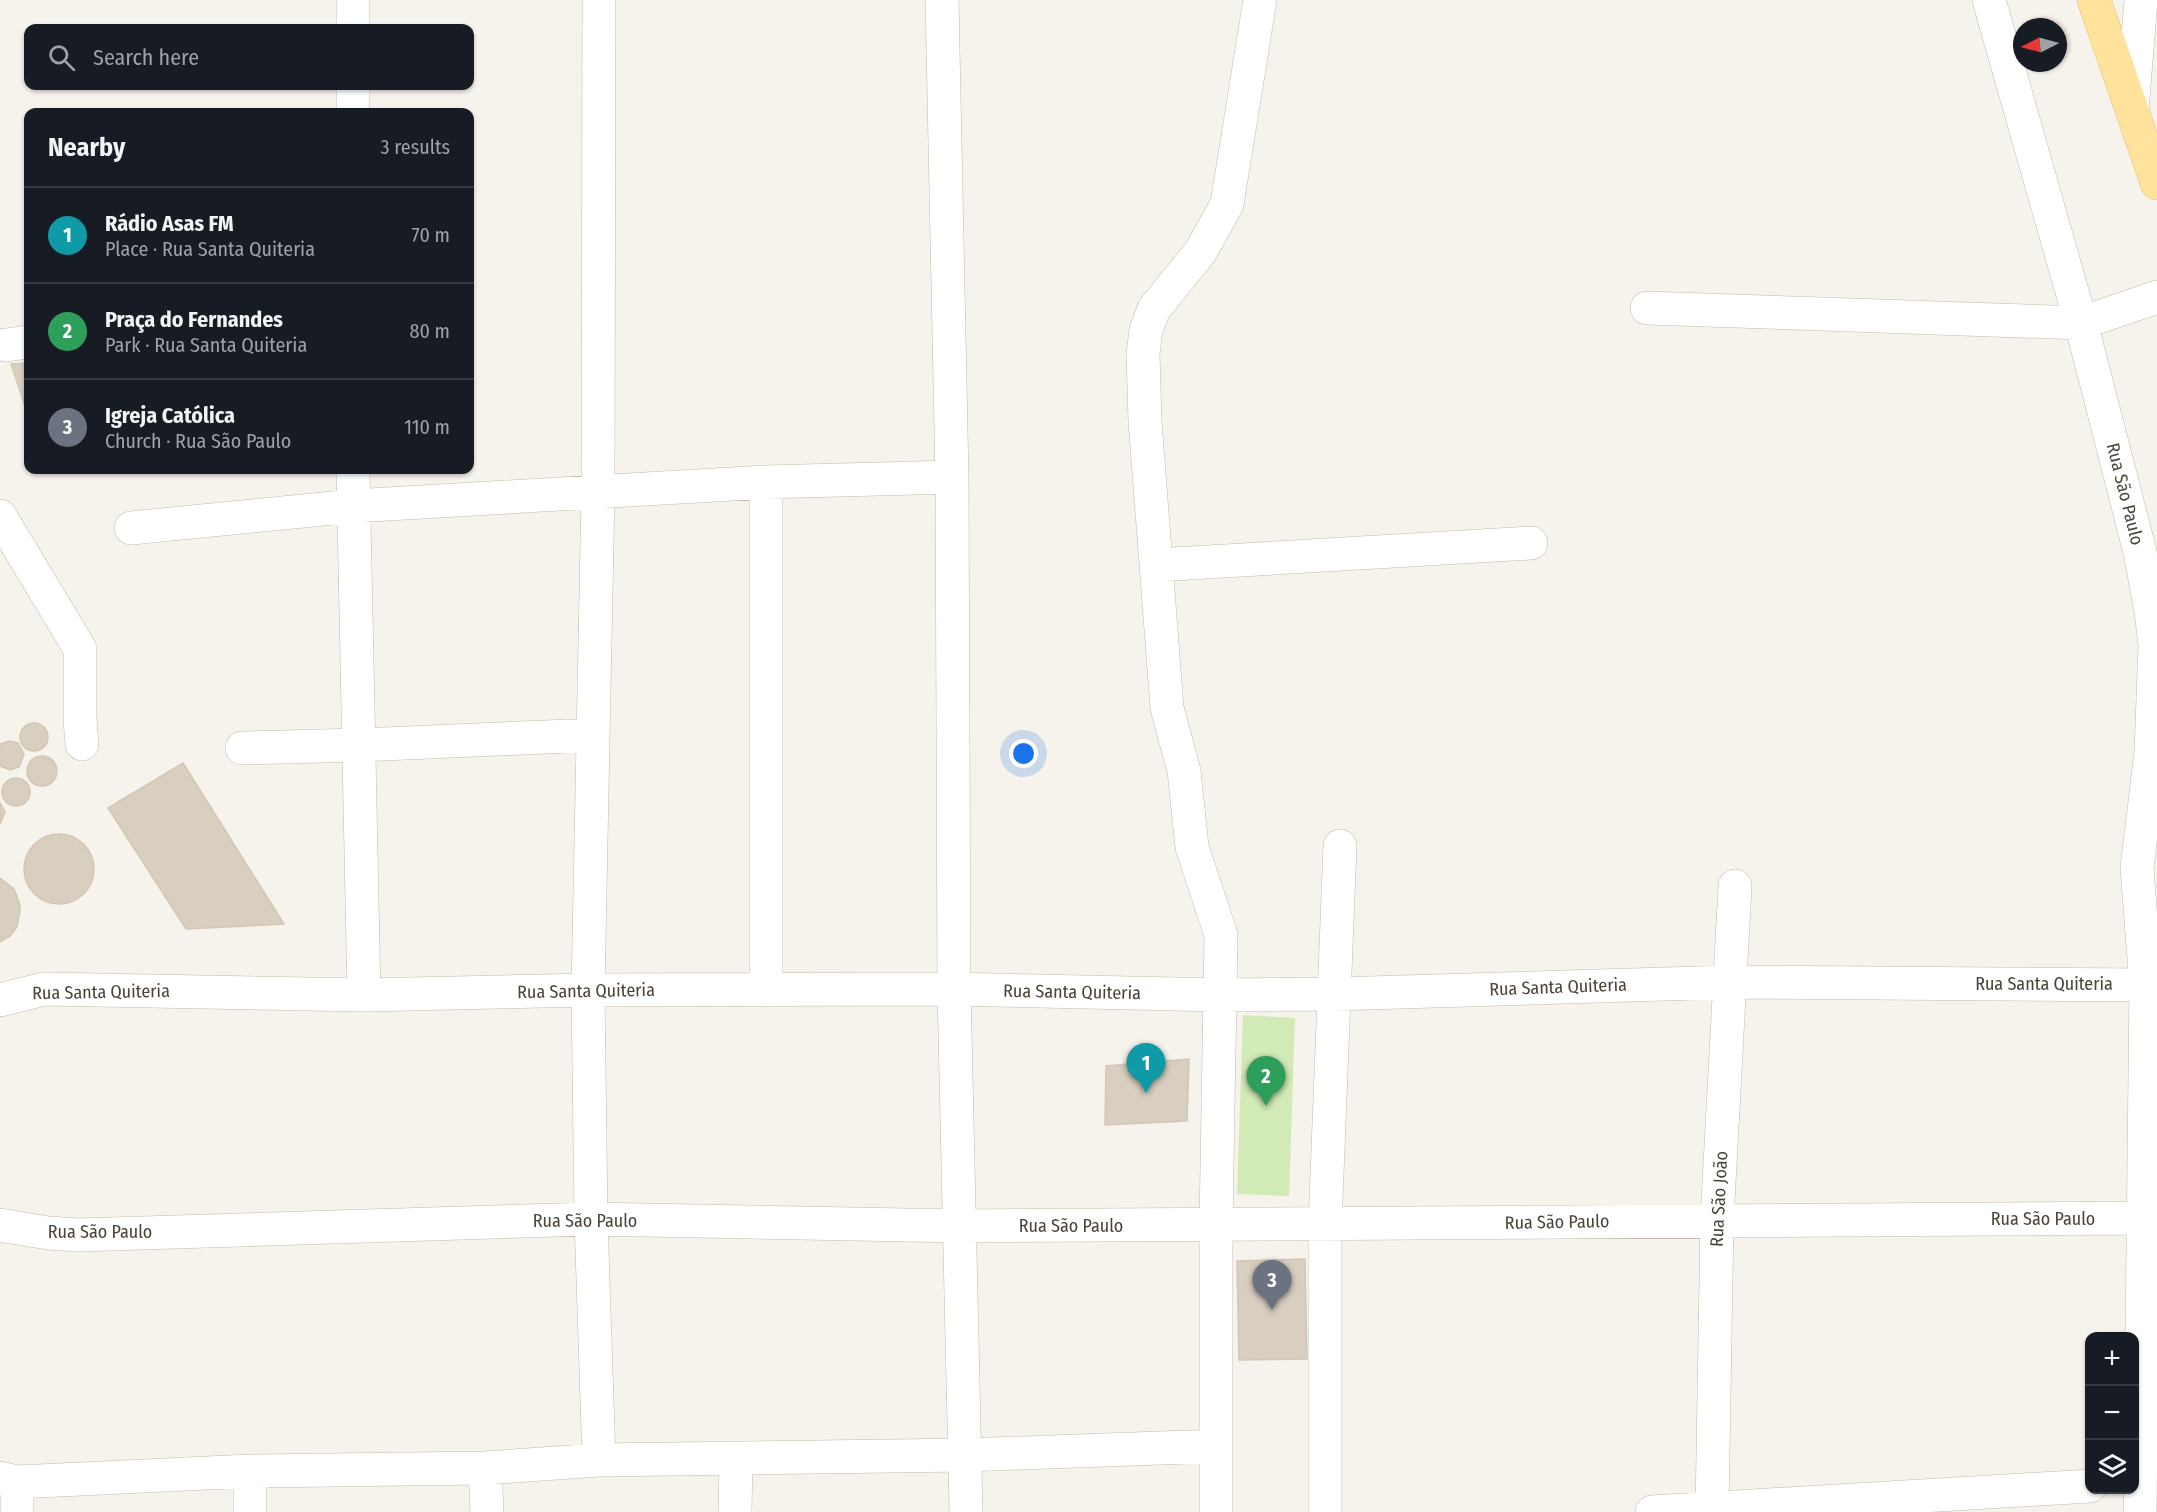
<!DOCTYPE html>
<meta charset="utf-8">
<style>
:root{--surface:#171b24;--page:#242831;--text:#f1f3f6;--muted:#9ea1a6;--line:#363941;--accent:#0f766e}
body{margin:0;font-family:"Fira Sans Condensed",sans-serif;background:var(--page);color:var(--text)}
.controls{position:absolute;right:18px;bottom:18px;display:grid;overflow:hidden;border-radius:12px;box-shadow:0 2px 4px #0004}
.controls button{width:54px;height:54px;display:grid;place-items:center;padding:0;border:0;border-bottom:2px solid var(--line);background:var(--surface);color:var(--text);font:30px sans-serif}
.compass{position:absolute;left:2013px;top:18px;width:54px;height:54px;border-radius:50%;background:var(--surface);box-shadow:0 2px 4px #0004;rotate:264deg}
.you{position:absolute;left:1024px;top:754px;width:21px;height:21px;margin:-15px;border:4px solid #fff;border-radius:50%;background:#1a73e8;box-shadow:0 0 0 9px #1a73e833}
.badge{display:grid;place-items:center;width:39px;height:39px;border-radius:50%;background:var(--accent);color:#fff;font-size:20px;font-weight:700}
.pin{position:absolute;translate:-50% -50px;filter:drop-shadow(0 2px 3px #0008)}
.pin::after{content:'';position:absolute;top:32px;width:21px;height:18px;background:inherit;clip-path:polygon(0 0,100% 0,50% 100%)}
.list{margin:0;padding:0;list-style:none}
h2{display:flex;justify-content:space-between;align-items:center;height:78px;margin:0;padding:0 24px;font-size:26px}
h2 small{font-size:20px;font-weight:400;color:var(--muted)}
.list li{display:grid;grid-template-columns:39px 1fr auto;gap:18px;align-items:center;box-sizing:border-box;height:96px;padding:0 24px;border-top:2px solid var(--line)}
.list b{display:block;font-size:22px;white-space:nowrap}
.list p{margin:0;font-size:20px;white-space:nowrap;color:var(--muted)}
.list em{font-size:20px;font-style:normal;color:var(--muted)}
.icon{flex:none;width:33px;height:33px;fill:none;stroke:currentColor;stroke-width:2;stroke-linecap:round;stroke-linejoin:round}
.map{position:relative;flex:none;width:2157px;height:1512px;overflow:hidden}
.search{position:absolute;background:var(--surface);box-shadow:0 2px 4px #0004;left:24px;top:24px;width:450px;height:66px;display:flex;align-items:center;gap:15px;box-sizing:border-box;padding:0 21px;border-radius:12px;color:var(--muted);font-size:22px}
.panel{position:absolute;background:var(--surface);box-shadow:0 2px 4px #0004;left:24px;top:108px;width:450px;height:366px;border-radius:12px}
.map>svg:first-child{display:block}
</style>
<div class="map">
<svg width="2157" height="1512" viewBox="0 0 2157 1512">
<rect width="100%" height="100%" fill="#f6f3ec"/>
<path fill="#d2eab5" d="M1243 1015 1295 1018 1289 1196 1237 1194Z"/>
<path fill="#d8cfc1" stroke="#d3c7b4" stroke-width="1.5" d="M28 363V415L11 364Z
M20 737a14 14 0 1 1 28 0a14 14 0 1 1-28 0Z
M9 741 18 743 24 754 19 767 10 770 0 766V744Z
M27 771a15 15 0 1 1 30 0a15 15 0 1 1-30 0Z
M183 763 284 924 186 929 108 808Z
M2 792a14 14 0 1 1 28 0a14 14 0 1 1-28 0Z
M0 803 5 812 0 824Z
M24 869a35 35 0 1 1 70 0a35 35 0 1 1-70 0Z
M0 878 14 889 20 905V911L17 927 10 936 0 942Z
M1189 1059 1187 1121 1105 1125 1106 1066Z
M1305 1259 1307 1359 1239 1360 1237 1261Z"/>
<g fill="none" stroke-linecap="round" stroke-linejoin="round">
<g stroke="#c2bbae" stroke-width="34">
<path id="minor" d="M599 0 598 493 588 990 591 1219 599 1460
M942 0 952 477 954 989 966 1512
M1989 0 2081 323 2140 552 2151 611 2155 645 2151 752 2137 868 2146 985 2140 1512
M353 28V0
M2132 110 2141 0
M353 112V86
M1647 308 2081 323 2157 297
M6 345 28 342
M353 470 364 995
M766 482V989
M0 516 80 649V719L82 744
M131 528 353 506 766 482 952 477
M1156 565 1531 543
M242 748 360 745 592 735
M0 1000 44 989 364 995 588 990 954 989 1221 995 1335 994 1731 982 2146 985
M0 1225 48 1233 78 1235 591 1219 960 1226 2143 1218
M485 1468 487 1512
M250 1471V1512
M0 1478 17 1482 250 1471 485 1468 599 1460 965 1455 1215 1446
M17 1482V1512
M735 1512 736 1458
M1216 1512V1225L1221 935 1192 847 1184 771 1167 708 1145 421 1143 354 1146 330 1154 309 1201 251 1227 204 1260 0
M1325 1512V1225L1340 846
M1652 1512 2090 1486
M1712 1512 1717 1220 1735 886"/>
</g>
<g stroke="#e6c16a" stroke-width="34">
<path id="major" d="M2094 0 2157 183"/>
</g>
<use href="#minor" stroke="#fff" stroke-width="33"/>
<use href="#major" stroke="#ffe39c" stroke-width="33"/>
</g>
<g text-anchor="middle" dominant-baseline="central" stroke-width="4.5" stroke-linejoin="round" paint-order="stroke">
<g font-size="18" fill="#4b4439" stroke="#fff">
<text transform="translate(2125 494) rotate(76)">Rua São Paulo</text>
<text x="2044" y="984">Rua Santa Quiteria</text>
<text transform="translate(1558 987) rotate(-2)">Rua Santa Quiteria</text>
<text transform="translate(586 991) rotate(-1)">Rua Santa Quiteria</text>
<text transform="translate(101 992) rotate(-1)">Rua Santa Quiteria</text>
<text transform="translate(1072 992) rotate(1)">Rua Santa Quiteria</text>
<text transform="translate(1719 1199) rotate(-87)">Rua São João</text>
<text x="2043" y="1219">Rua São Paulo</text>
<text x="585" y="1221">Rua São Paulo</text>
<text transform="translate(1557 1222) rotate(-1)">Rua São Paulo</text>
<text x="1071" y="1226">Rua São Paulo</text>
<text x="100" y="1232">Rua São Paulo</text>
</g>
</g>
</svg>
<div class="controls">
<button>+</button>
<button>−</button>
<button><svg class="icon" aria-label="layers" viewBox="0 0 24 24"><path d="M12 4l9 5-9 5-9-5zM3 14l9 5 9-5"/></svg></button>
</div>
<svg class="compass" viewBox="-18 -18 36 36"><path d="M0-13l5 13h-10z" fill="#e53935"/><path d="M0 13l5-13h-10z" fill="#9ea1a6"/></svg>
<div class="you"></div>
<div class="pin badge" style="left:1146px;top:1093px;background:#0f9aa8">1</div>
<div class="pin badge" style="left:1266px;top:1106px;background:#2e9e5b">2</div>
<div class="pin badge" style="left:1272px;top:1310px;background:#6b7280">3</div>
<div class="search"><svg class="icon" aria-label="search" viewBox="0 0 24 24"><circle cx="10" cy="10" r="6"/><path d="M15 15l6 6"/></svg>Search here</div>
<section class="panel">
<h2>Nearby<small>3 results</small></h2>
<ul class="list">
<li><span class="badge" style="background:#0f9aa8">1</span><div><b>Rádio Asas FM</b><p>Place · Rua Santa Quiteria</p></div><em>70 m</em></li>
<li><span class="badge" style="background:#2e9e5b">2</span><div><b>Praça do Fernandes</b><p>Park · Rua Santa Quiteria</p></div><em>80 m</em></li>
<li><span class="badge" style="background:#6b7280">3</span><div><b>Igreja Católica</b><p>Church · Rua São Paulo</p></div><em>110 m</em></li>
</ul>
</section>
</div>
